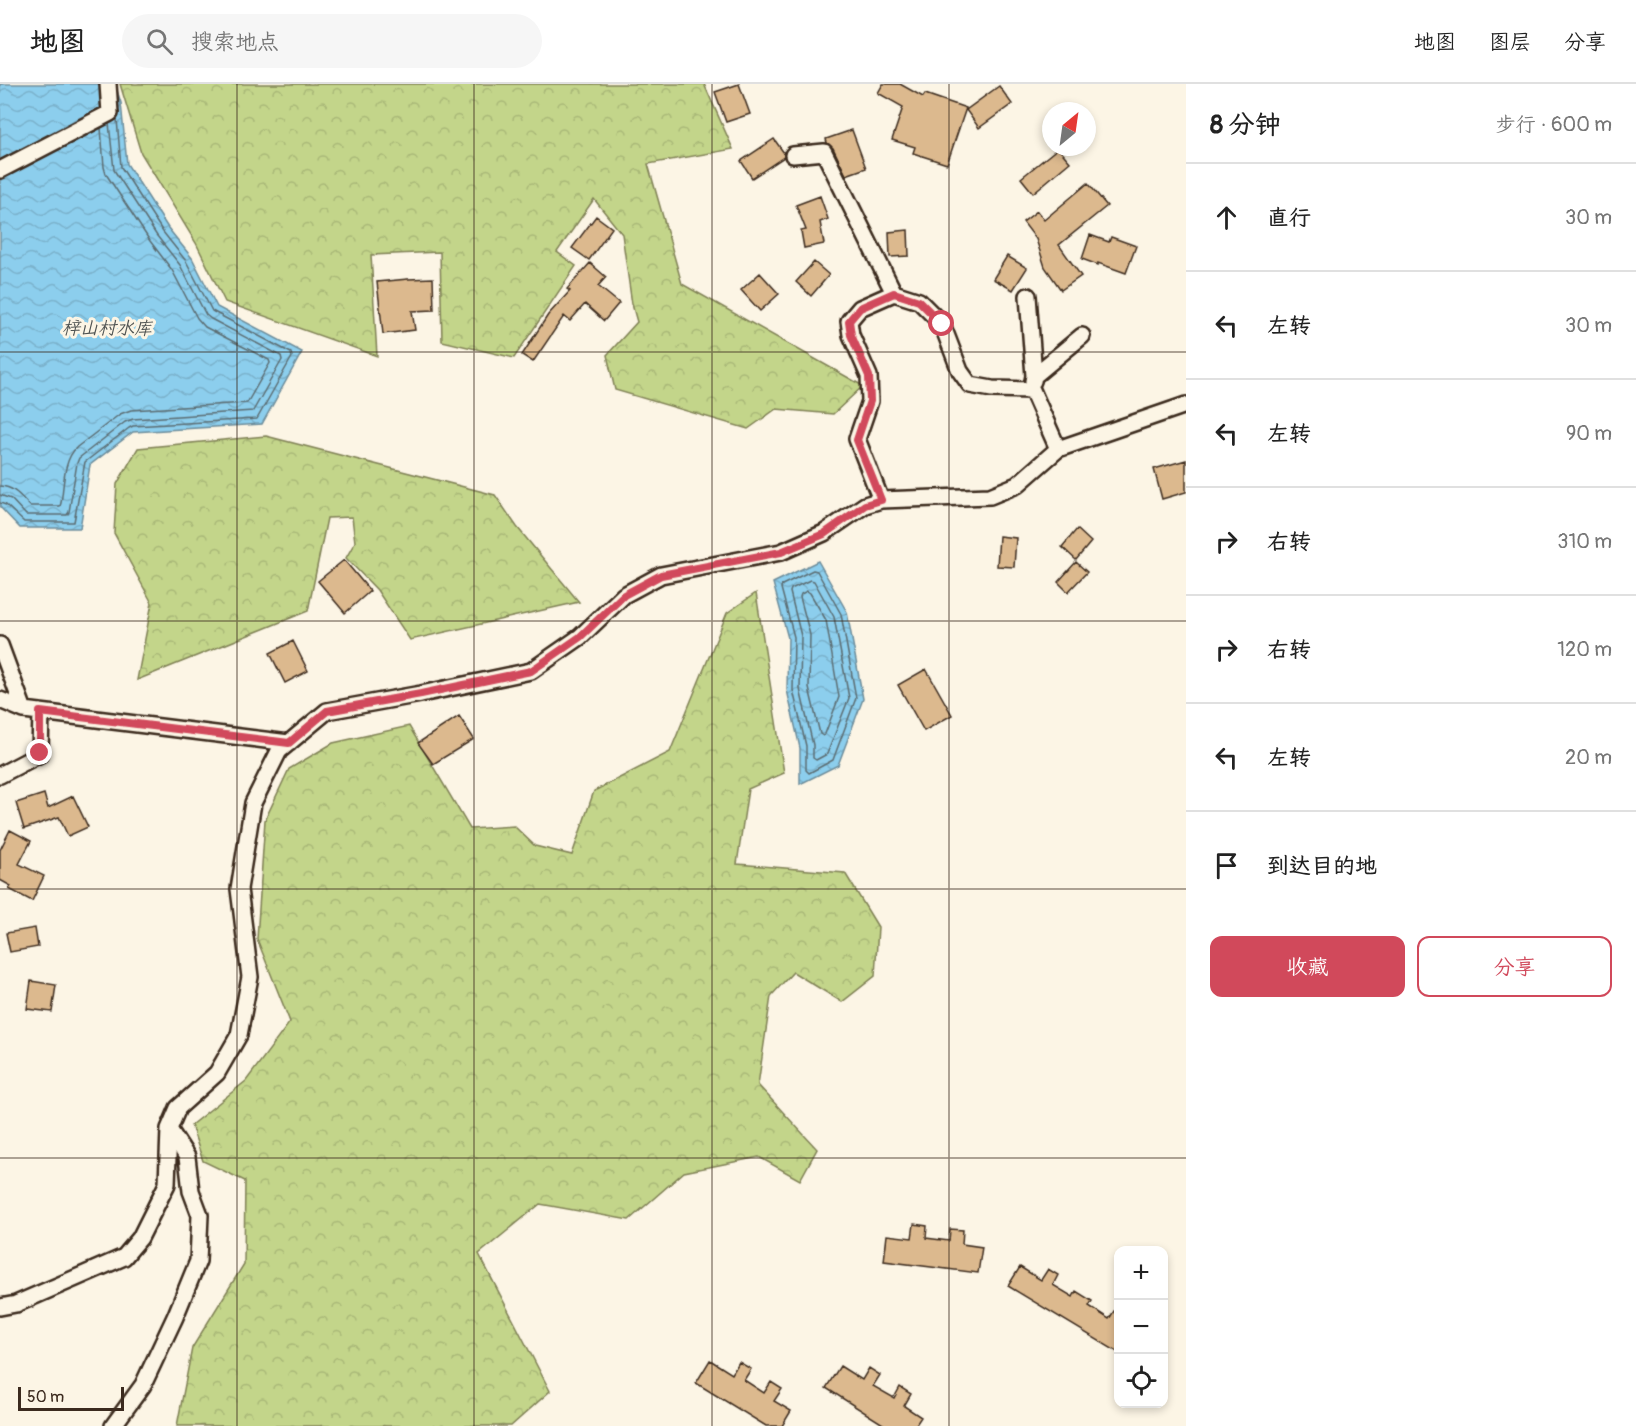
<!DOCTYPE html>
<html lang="zh">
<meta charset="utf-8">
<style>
:root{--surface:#fff;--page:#f6f6f6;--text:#222;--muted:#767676;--line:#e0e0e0;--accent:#d1495b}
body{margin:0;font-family:Pangolin,"LXGW WenKai TC",sans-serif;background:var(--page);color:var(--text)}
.controls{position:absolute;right:18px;bottom:18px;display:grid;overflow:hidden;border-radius:12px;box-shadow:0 3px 9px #0003}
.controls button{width:54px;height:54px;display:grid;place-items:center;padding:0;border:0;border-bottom:2px solid var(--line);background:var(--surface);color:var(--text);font:30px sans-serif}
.compass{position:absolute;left:1042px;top:18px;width:54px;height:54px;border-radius:50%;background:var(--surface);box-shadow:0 3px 9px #0003;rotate:29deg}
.scale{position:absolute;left:18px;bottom:15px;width:106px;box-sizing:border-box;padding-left:6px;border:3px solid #3b2a1e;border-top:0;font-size:16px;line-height:21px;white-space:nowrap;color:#3b2a1e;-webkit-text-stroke:4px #fcf5e5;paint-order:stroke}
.stop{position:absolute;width:18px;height:18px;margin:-14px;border:4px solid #d1495b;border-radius:50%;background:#fff}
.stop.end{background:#d1495b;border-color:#fff;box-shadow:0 2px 6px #0008}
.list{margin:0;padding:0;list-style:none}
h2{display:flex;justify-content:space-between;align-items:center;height:78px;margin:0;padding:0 24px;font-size:26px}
h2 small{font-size:20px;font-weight:400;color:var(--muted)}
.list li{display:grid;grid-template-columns:39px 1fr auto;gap:18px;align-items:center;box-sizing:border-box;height:108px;padding:0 24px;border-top:2px solid var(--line)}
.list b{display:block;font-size:22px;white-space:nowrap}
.list em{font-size:20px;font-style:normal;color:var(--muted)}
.actions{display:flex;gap:12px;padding:18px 24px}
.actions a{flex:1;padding:14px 0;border:2px solid var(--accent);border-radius:12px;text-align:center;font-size:21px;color:var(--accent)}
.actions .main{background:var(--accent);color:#fff}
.icon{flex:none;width:33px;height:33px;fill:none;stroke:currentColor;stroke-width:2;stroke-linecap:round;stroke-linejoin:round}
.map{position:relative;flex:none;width:1186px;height:1342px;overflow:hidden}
header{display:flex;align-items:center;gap:36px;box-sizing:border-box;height:84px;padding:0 30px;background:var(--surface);border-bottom:2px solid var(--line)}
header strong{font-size:28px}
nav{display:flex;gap:33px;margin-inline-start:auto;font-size:21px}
.search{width:420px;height:54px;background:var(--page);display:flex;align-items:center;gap:15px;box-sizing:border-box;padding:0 21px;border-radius:33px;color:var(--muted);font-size:22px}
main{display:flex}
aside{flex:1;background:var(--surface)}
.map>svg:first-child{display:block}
</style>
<header>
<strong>地图</strong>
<div class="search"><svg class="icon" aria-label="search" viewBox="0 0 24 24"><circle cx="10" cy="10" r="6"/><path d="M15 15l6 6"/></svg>搜索地点</div>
<nav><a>地图</a><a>图层</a><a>分享</a></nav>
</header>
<main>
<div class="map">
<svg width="1186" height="1342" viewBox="0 0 1186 1342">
<defs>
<pattern id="forest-crowns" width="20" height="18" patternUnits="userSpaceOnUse" patternTransform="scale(1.5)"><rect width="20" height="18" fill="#c3d58a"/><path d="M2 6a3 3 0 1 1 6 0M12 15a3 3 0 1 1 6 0" fill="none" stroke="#a8b777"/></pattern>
<pattern id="water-waves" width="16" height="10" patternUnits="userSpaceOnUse" patternTransform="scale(1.5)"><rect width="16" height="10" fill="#8cceed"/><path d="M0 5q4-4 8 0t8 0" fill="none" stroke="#7ab1cb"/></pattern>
</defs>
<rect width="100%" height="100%" fill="#fcf5e5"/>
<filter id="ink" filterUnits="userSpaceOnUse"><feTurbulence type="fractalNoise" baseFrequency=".0167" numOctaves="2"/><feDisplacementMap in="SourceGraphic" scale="12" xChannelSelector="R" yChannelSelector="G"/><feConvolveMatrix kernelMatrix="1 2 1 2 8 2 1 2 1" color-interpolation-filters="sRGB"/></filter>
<g filter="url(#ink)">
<path fill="url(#forest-crowns)" stroke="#7f8054" stroke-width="1.5" d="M120 0H704L733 65 648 80 682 200 863 302 833 330 776 325 748 345 615 306 607 271 637 238 632 220 622 150 594 115 557 168 576 182 514 274 442 257 440 168 371 171 377 272 225 218 196 159 141 69Z
M266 352 495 411 517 443 579 518 410 556 377 506 346 474 355 458 352 433 327 434 308 527 137 596 152 519 114 449 117 400 138 364Z
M756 509 784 689 748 705 737 780 845 789 878 843 875 892 842 918 793 888 771 912 758 1001 817 1065 800 1096 759 1073 684 1088 629 1136 540 1120 479 1170 550 1307 511 1342H177L192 1264 244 1180 245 1097 203 1077 191 1041 246 997 290 938 257 855 265 736 289 685 333 659 409 642 470 745 514 742 535 762 572 771 594 707 670 668 727 529Z"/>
<path fill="url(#water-waves)" stroke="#6c8c9a" stroke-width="1.5" d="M0 0H115L121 19 127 80 168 144 192 174 217 223 302 268 262 340 133 348 90 381 80 444H20L0 423Z
M818 477 847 528 863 615 838 681 800 700V664L787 606 788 554 773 499Z"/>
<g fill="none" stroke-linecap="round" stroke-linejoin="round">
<path stroke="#5b6c71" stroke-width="1.5" d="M0 402C15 403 21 413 30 422H60L61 419C64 401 63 376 77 363L120 330 131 326 247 319 270 279 269 276 205 243 197 234 172 186 150 157 106 90 104 83 101 44
M0 411 11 415 26 431H67L69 428 77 379 79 374 125 338 133 335 253 327 282 276 281 272 211 235 206 231 180 181 157 152 114 86 109 39
M0 419 6 421 24 438H74L85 378 129 344 133 342 257 335 292 273 291 269 212 227 186 177 163 148 121 83 117 35
M813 486 817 487 841 530 856 614 833 676 809 689 806 686V662L793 606 794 553 781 504 782 501Z
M810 496 814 497 834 533 849 614 827 670 816 676 813 674V661L800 605 801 552 790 508 791 505Z
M807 507 810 509 826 536 839 613 825 650 823 652 820 650 809 604 810 551 800 513 801 510Z"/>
</g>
<path fill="#dcb98e" stroke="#3b2a1e" stroke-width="1.5" d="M739 0 750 30 726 38 715 8Z
M883 0H900L923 13 925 10 966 24 947 80 913 69 915 63 892 56 903 23 878 9Z
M999 2 1012 20 979 44 966 26Z
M852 46 866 84 846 91 833 64 827 59 826 55Z
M774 55 784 69V73L752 94 741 77Z
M1058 64 1070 78 1033 109 1021 94Z
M1088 99 1107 122 1059 161 1081 192 1061 206 1045 183 1036 155 1023 138 1037 127 1044 136Z
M820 112 828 135 820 138 824 160 804 164 801 147 806 146 796 121Z
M596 132 612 144 589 176 572 164Z
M908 146 909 172 890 173 889 148Z
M1090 151 1109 158 1111 153 1136 162 1126 189 1098 179V181L1082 175Z
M1007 172 1027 184 1013 206 993 195Z
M814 178 829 191 811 212 796 198Z
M590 179 606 193 598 202 619 219 604 237 585 220 570 237 564 232 533 278 522 271 548 231 570 207 567 205Z
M760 189 779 210 760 227 741 206Z
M433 194 434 226 412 227 415 246 383 250 377 198 408 195Z
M1186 376V408L1162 415 1154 385Z
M1077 445 1091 458 1076 476 1062 463Z
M999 452 1016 454 1014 483 997 482Z
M344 476 370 507 345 529 318 497Z
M1076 478 1087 488 1068 508 1058 498Z
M293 557 308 587 285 599 270 569Z
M926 585 952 631 924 647 898 601Z
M459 632 474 655 433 680 418 659Z
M44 710 48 724 73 712 88 743 68 752 59 733 24 745 16 719Z
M10 746 31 757 19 780 44 792 32 817 9 805 11 802 0 796V766Z
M35 844 38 863 10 868 6 849Z
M31 897 56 901 52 928 27 925Z
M914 1140 927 1142 926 1154 949 1157 950 1145 963 1146 962 1160 982 1163 978 1189 884 1177 887 1151 912 1154Z
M1020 1183 1041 1196 1048 1185 1058 1191 1053 1201 1073 1213 1076 1207 1092 1217 1089 1222 1109 1235 1119 1219V1269L1008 1202Z
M710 1276 732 1290 739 1278 751 1285 744 1296 764 1309 771 1298 782 1305 774 1317 791 1327 782 1342H766L696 1299Z
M840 1282 862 1296 869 1284 880 1291 873 1302 894 1314 900 1303 911 1310 904 1322 921 1333 915 1342H886L826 1304Z"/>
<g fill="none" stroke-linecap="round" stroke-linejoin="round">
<g stroke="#3b2a1e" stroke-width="20">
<path id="minor" d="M793 71 824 68 894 209 860 224 849 237 851 251 869 292 870 317 857 355 881 416
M0 86 110 29 108 0
M894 209 919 217 942 240 960 287 970 301 992 305 1032 306 1058 365
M1028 212 1034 292
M1033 297 1034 292 1082 252
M0 561 24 626 289 659
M0 616 24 626
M0 691 40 670 41 628
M0 1223 16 1220 124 1173 140 1154 167 1100 169 1045 178 1024 217 989 239 951 250 893 239 805 253 719 279 667 327 627 421 610 531 587 580 553 624 511 661 491 781 468 824 449 865 421 881 416 990 412 1017 401 1058 365 1186 321
M113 1342 143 1301 175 1233 198 1177 200 1131 191 1107 187 1073 169 1045"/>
</g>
<use href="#minor" stroke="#fcf5e5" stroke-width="15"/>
</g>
</g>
<g fill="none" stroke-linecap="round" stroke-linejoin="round" filter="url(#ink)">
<path stroke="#d1495b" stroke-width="8" d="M40 669V628L289 659 327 627 421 610 531 587 580 553 624 511 661 491 781 468 824 450 865 421 881 416 857 356 870 317 869 292 851 251 849 237 860 224 894 209 919 217 942 240"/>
</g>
<path fill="none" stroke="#3b2a1e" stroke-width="1.5" stroke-opacity="0.55" d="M237 0V1342M474 0V1342M712 0V1342M949 0V1342M0 268H1186M0 537H1186M0 805H1186M0 1074H1186"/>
<g text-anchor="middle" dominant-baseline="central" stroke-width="6" stroke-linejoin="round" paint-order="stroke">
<g font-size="18" font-style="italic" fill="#4f5352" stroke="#fcf5e5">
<text x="107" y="244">梓山村水库</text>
</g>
</g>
</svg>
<div class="controls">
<button>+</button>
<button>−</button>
<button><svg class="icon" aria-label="locate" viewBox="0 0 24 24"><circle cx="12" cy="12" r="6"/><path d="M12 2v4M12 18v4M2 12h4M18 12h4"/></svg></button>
</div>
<svg class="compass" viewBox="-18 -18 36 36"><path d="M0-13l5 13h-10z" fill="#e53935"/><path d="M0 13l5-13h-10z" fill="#767676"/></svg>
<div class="scale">50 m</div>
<div class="stop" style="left:942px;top:240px"></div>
<div class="stop end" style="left:40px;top:669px"></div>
</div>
<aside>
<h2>8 分钟<small>步行 · 600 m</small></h2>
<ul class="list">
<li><svg class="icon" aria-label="ahead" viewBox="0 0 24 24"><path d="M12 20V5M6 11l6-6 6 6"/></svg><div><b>直行</b></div><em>30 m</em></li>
<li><svg class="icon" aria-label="left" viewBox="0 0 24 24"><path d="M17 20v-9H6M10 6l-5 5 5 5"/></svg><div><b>左转</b></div><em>30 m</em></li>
<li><svg class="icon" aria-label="left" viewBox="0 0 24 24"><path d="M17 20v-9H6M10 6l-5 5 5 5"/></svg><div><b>左转</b></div><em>90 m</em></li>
<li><svg class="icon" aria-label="right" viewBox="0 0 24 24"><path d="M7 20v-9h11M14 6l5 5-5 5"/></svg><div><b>右转</b></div><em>310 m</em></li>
<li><svg class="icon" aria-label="right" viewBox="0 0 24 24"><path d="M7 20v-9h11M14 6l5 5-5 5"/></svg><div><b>右转</b></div><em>120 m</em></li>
<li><svg class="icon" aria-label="left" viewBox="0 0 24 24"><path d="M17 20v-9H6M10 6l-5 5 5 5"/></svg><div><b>左转</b></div><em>20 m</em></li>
<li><svg class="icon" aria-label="arrive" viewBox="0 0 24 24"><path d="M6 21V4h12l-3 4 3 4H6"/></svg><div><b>到达目的地</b></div></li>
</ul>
<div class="actions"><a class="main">收藏</a><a>分享</a></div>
</aside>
</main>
